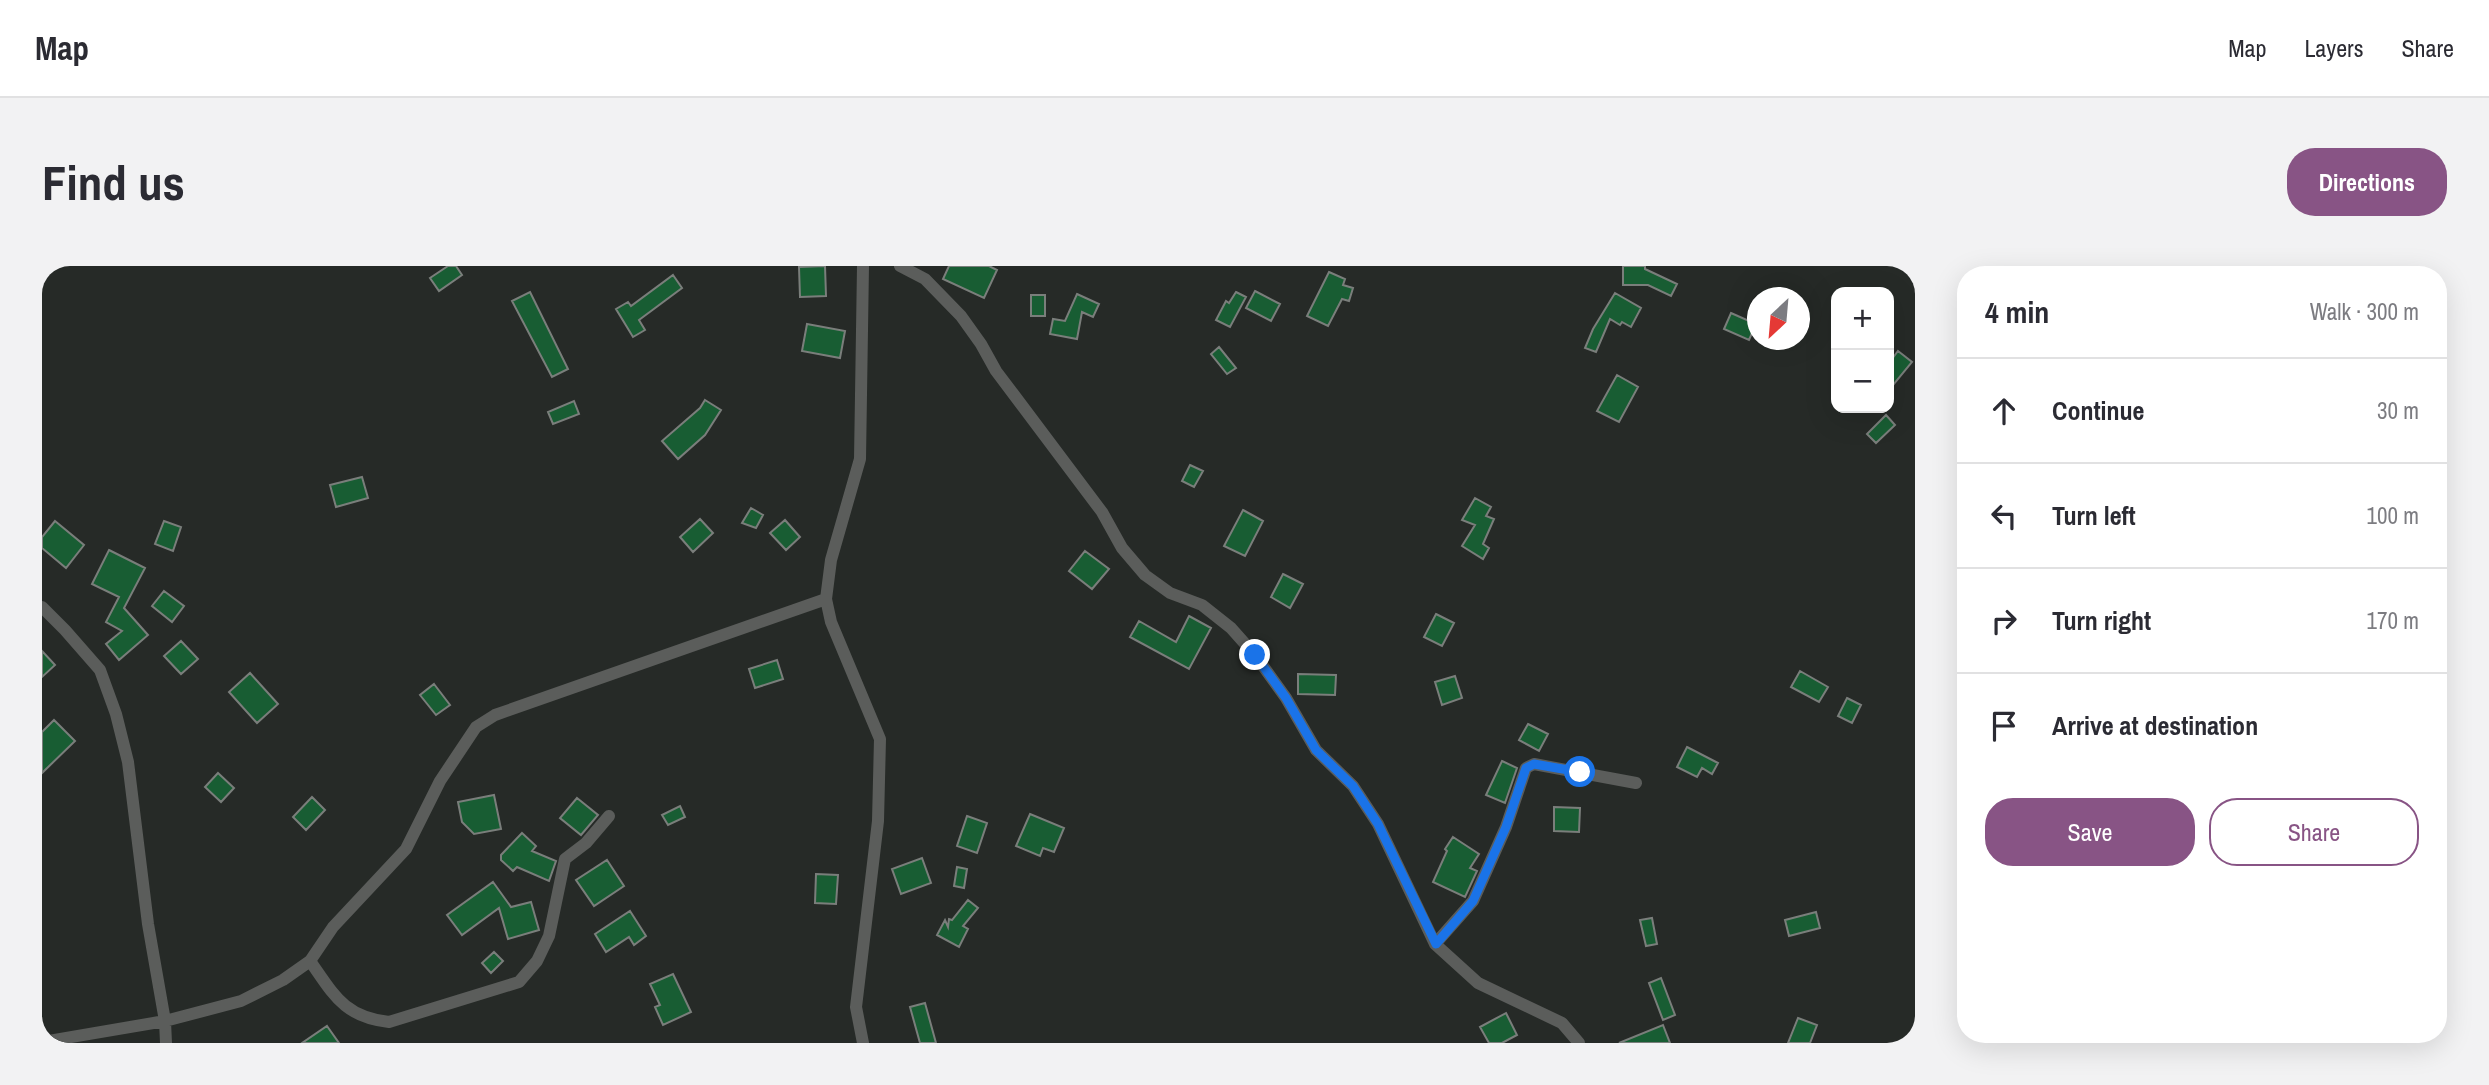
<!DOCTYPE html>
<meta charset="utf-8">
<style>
:root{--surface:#fff;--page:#f2f2f3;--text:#2b2b33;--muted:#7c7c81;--line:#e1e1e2;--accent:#885485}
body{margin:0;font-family:"Archivo Narrow",sans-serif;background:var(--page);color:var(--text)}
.controls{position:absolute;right:21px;top:21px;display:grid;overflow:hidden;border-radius:14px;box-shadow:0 7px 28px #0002}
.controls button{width:63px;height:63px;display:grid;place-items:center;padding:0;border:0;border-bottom:2px solid var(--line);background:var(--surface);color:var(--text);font:35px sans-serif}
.compass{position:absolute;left:1705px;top:21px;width:63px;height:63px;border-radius:50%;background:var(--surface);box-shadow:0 7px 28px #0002;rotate:206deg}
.stop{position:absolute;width:21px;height:21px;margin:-16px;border:5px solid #1a73e8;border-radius:50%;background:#fff}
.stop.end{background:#1a73e8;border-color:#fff;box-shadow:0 2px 7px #0008}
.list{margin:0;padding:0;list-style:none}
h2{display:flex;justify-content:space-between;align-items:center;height:91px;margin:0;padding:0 28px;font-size:30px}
h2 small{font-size:23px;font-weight:400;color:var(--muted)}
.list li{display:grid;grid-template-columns:46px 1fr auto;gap:21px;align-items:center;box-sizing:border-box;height:105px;padding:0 28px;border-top:2px solid var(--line)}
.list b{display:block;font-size:26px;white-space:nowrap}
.list em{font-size:23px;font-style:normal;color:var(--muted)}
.actions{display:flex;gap:14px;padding:21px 28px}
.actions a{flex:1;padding:16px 0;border:2px solid var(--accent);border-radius:28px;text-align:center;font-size:24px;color:var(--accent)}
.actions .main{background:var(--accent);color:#fff}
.icon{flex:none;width:38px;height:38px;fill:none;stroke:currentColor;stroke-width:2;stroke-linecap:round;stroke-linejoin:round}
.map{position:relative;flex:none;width:1873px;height:777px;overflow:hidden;border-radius:28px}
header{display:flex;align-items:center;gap:42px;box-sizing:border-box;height:98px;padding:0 35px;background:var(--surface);border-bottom:2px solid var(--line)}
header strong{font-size:33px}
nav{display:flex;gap:38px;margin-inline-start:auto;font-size:24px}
.intro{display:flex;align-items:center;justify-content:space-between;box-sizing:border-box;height:168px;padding:0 42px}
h1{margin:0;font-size:49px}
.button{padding:18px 32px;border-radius:28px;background:var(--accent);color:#fff;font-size:24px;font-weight:700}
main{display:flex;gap:42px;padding:0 42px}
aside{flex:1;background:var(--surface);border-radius:28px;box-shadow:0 7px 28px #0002}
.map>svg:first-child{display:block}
</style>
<header>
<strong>Map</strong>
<nav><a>Map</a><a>Layers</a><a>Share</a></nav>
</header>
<div class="intro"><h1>Find us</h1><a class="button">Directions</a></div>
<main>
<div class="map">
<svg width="1873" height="777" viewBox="0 0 1873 777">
<rect width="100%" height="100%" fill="#262a27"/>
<path fill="#185d33" stroke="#7a7e7b" stroke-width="2" d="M406 0H414L420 9 397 25 388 12Z
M783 0 784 30 758 31 757 1Z
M907 0H947L955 4 942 32 901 13Z
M1581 0H1603V3L1635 18 1629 30 1606 19H1581Z
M1287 6 1303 13 1301 19 1311 22 1307 35 1300 33 1286 60 1265 50Z
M631 9 640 22 597 54 603 64 591 71 574 43 586 36 589 40Z
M1213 25 1238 38 1229 55 1204 42Z
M488 26 526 103 510 111 470 35Z
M1194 26 1204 31 1188 61 1174 54 1184 35 1187 37Z
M1573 27 1599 42 1589 61 1580 56 1578 59 1568 53 1554 86 1543 82 1551 63Z
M1035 28 1057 38 1051 51 1040 46 1035 73 1008 68 1011 53 1023 55Z
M989 29H1003V50H989Z
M1689 47 1714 58 1707 74 1682 63Z
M765 58 803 65 798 92 760 85Z
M1177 81 1194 102 1185 108 1169 88Z
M1856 85 1870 96 1847 124V97Z
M1575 109 1596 121 1577 156 1555 145Z
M663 134 679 144 663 169 636 193 620 175 658 142Z
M532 135 537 148 511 158 506 146Z
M1844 149 1853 159 1834 177 1825 168Z
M1148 199 1161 205 1152 221 1140 215Z
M320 211 326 232 294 241 288 219Z
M1433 232 1449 241 1444 250 1452 253 1441 278 1447 282 1441 293 1420 280 1433 259 1420 254Z
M709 242 721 249 714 262 700 257Z
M1201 244 1221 255 1203 290 1182 280Z
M658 253 671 267 651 286 638 271Z
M743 254 758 271 744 284 728 267Z
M13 255 42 279 24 302 0 282V271Z
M122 255 139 261 131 285 113 278Z
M67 284 103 302 82 342 106 369 77 394 64 378 80 365 64 356 77 331 50 318Z
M1043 285 1067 303 1050 323 1027 305Z
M1241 308 1261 318 1248 342 1229 331Z
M122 325 142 340 130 356 110 340Z
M1394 348 1412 357 1400 380 1382 371Z
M1147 350 1169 362 1147 403 1088 371 1097 355 1134 376Z
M139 375 156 393 139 408 122 390Z
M0 385 13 399 0 411Z
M735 394 741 413 713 422 707 403Z
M1758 405 1786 421 1777 436 1749 421Z
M208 407 236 438 215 457 187 426Z
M1256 408 1294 409 1293 429 1256 428Z
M1413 410 1420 432 1400 439 1393 416Z
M392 418 408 439 394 449 378 429Z
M1805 432 1819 439 1810 457 1796 450Z
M12 454 33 475 0 507V466Z
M1486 458 1506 468 1497 485 1477 474Z
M1645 481 1676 497 1670 508 1660 502 1655 511 1635 501Z
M1460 495 1475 502 1463 537 1444 529Z
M176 507 192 522 179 536 163 521Z
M452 529 459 563 432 568 420 556 416 536Z
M270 531 283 544 264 564 251 551Z
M535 532 556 549 539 569 518 552Z
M638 540 643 551 626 559 620 549Z
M1512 541 1538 542 1537 566 1512 565Z
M988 548 1022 562 1012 586 1001 582 998 590 974 580Z
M925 550 945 557 935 587 915 580Z
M480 567 494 580 490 585 514 595 507 615 475 601 471 605 459 594V589Z
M1411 571 1437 588 1428 602 1435 605 1423 631 1391 616 1405 585 1403 583Z
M880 592 889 617 859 628 850 603Z
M565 594 582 620 552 640 534 614Z
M915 601 925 603 922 622 912 620Z
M774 608 796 609 794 638 773 637Z
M451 616 469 641 489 636 497 664 466 673 457 642 420 669 405 649Z
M926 634 936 642 921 660 926 663 917 681 895 669 903 654 906 661 907 653 910 654Z
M588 645 604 670 592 679 587 671 564 686 553 668Z
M1774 646 1778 662 1747 670 1743 654Z
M1610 652 1615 678 1604 680 1598 654Z
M452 686 461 695 449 707 440 697Z
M631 708 649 746 621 759 613 741 618 739 608 718Z
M1619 712 1633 749 1621 754 1607 717Z
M883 737 894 777H878L868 741Z
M1464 747 1475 769 1460 777H1447L1438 761Z
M1756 752 1775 759 1768 777H1746Z
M1621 759 1628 777H1577Z
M285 760 297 777H260Z"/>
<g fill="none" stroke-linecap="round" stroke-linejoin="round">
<path stroke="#5b5d5b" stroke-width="12" d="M821 0 818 193 789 294 784 333 789 356 838 473 836 555 814 741 821 777
M858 0 883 13 919 50 939 78 954 105 1060 246 1080 282 1103 309 1128 327 1160 339 1189 362 1213 389 1244 432 1274 484 1311 520 1336 558 1393 678 1436 717 1520 757 1537 777
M0 341 23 364 58 404 74 448 86 496 106 658 123 755 124 777
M1393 678 1431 635 1464 561 1484 502 1492 498 1594 517
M268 695C292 729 302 751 347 756L477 716 495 695 507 670 523 593 544 577 567 550
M0 776 123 755 199 735 241 714 268 695 291 661 364 583 398 515 434 461 453 449 784 333"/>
</g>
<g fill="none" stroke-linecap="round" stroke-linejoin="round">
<path stroke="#1a73e8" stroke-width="9" d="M1213 389 1244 432 1274 484 1311 520 1336 558 1394 678 1431 635 1464 561 1484 502 1492 498 1538 506"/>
</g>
</svg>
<div class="controls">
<button>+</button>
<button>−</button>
</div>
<svg class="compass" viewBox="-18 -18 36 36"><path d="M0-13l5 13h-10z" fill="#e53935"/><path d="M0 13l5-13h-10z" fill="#7c7c81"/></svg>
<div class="stop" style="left:1538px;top:506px"></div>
<div class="stop end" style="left:1213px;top:389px"></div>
</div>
<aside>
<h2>4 min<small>Walk · 300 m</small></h2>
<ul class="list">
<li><svg class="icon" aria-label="ahead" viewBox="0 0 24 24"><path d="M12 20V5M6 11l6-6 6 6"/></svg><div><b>Continue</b></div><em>30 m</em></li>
<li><svg class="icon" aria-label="left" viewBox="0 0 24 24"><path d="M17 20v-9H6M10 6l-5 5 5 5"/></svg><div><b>Turn left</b></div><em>100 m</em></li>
<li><svg class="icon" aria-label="right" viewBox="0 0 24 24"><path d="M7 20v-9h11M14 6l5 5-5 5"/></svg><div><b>Turn right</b></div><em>170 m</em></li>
<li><svg class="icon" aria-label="arrive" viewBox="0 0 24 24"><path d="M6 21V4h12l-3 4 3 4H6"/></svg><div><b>Arrive at destination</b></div></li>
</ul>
<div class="actions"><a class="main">Save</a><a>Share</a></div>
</aside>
</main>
